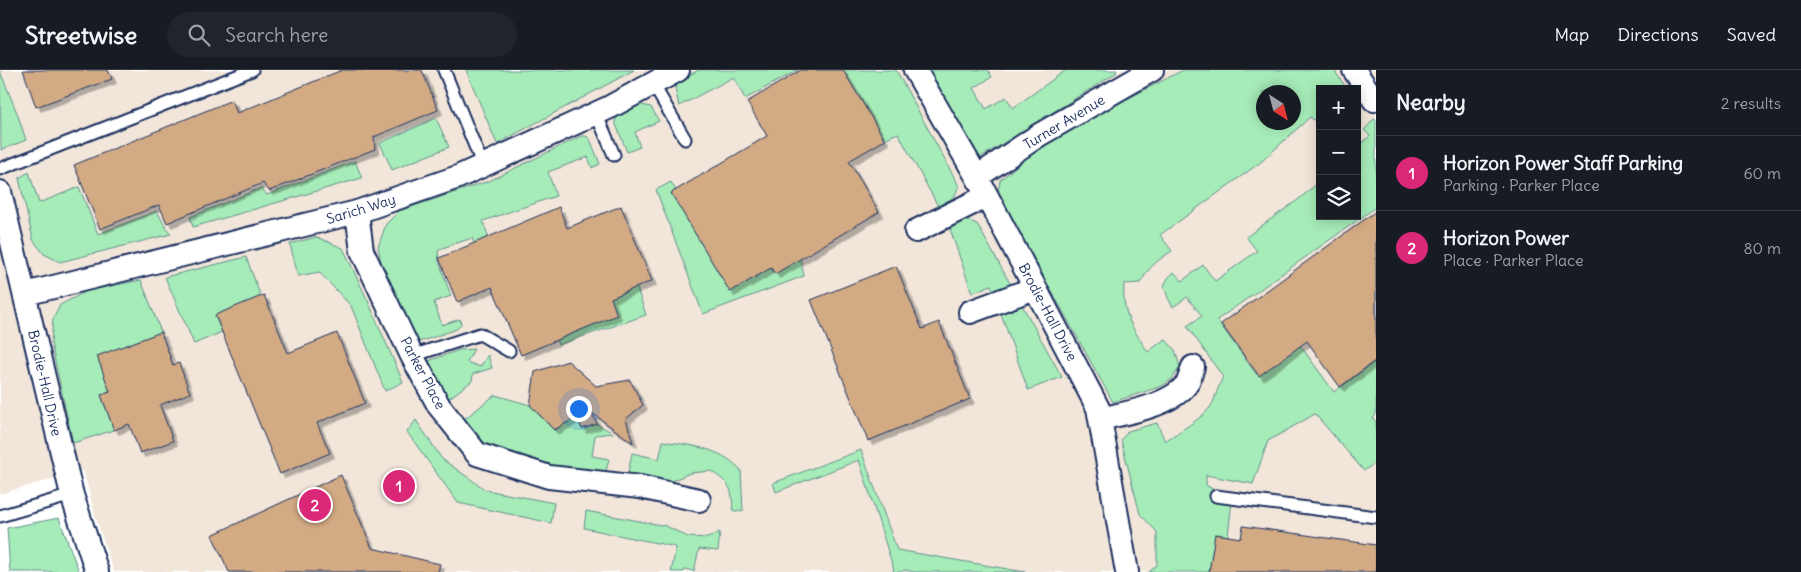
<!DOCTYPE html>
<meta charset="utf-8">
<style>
:root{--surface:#171b24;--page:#20242c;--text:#f1f3f6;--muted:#9ea1a6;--line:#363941;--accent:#db2777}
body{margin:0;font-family:Delius,sans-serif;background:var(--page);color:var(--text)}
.controls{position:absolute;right:15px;top:15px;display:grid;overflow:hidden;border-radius:0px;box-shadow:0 2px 12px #0003}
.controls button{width:45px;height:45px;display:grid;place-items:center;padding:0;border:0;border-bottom:1px solid var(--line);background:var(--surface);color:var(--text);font:25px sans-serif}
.compass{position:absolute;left:1256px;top:15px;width:45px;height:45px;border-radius:50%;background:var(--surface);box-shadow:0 2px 12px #0003;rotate:144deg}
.you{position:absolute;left:578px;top:338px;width:18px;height:18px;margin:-12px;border:4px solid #fff;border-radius:50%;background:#1a73e8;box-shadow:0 0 0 8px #1a73e833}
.badge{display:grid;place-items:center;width:32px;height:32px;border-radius:50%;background:var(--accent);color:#fff;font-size:16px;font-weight:700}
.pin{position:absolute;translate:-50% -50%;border:2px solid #fff;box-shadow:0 1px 5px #0006}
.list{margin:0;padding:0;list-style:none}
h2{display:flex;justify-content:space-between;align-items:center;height:65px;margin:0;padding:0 20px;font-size:21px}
h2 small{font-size:16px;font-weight:400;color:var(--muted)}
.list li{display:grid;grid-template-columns:32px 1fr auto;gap:15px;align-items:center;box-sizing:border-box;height:75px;padding:0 20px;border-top:1px solid var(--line)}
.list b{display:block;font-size:19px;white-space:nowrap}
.list p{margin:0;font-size:16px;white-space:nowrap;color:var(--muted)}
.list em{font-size:16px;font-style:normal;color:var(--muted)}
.icon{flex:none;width:28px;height:28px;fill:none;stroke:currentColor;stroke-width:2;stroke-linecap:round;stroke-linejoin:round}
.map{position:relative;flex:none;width:1376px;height:502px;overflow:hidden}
header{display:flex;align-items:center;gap:30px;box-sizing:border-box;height:70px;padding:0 25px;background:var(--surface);border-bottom:1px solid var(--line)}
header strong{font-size:24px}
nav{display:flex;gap:28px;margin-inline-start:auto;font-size:18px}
.search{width:350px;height:45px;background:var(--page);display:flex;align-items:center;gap:12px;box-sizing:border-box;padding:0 18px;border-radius:28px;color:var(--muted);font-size:19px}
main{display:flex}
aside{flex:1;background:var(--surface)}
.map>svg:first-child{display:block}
</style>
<header>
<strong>Streetwise</strong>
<div class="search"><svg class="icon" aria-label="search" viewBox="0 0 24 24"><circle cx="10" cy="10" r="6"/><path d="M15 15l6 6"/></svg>Search here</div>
<nav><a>Map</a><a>Directions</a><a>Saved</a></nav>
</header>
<main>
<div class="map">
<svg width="1376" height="502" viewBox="0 0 1376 502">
<defs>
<filter id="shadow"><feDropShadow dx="4.5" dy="4.5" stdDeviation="0" flood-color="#0004"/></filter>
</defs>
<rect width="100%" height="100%" fill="#fff"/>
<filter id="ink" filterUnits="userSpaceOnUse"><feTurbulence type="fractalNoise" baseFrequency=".02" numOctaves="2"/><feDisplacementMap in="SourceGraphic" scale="10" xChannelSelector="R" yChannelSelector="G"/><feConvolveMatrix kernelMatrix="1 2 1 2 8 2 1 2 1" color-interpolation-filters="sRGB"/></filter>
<g filter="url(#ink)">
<path fill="#f2e6da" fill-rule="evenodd" d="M0 0H1376V502H114L98 455 83 400 0 424ZM1320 19H1357V146H1320ZM1264 22H1294V52H1264Z"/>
<path fill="#a6ecb8" stroke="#608e8b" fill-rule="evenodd" d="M466 0H634L497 74Z
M699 0H798L745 29 734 7 679 36 675 19 677 11Z
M843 0H896L959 116 954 127 938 136 898 63 882 70Z
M926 0H988L992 7 974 18 986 39 1006 27 1013 38 1066 0H1117L1116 3 978 89Z
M1183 0H1334L1347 19H1320V55L1310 47 1261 92 1160 165 1172 181C1158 190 1147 198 1141 213L1124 214C1122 245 1132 257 1148 282L1165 269 1175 280 1180 297 1172 309 1162 316 1113 332 998 124 1000 110 1046 71ZM1264 22H1294V52H1264Z
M0 1 17 43 26 70 1 80Z
M637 34 651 37 659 51 635 62 640 77 627 82 615 52 617 45Z
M436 48 449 77 392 100 380 73Z
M1374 49 1376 50V137L1217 250 1257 305 1300 275 1334 322 1376 291V345L1373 348 1376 352V392L1364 401 1315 344 1268 371 1253 414 1206 405V415L1232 431 1228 466 1216 464 1209 502H1149L1157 495V462L1140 444 1121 370 1128 361 1157 353 1165 371C1178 362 1202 349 1211 336 1215 330 1218 316 1223 307L1187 256 1202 246 1187 227 1173 237 1168 228 1164 216 1168 208 1174 202 1182 211 1203 195 1215 211 1257 181 1246 167 1299 129 1320 111V146H1357V77L1370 66 1364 60Z
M581 66H586L590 69 600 94 592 98 588 87 548 102 556 126 483 151 492 177 478 182 472 168 445 177 438 181 439 191 451 226 434 232 442 255 460 249 461 254 457 259 419 272 415 268 381 192 378 177 386 154 399 141 489 111Z
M355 91 362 108 193 157 190 147 261 118 267 125Z
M29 102 39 133 79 117 98 164 157 141 165 156 171 164 60 192 44 184 33 170 19 108Z
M671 112 728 208 797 174 804 206 703 244 656 120Z
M965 149 977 154 1062 307 1028 320 991 215 972 223 950 159Z
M316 167 343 178 368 231 403 312 385 321 351 236 319 202 298 206 290 174Z
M246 187 261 227 215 246 222 262 194 274 165 207Z
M634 209 646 245 558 275 552 257 601 220Z
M141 210 161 262 110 322 102 325 114 360 73 373 51 273 53 249 60 235 87 221Z
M474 279 467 292 480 297 488 285 492 298 473 304 472 311 444 332 428 291 459 280Z
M495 325 530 335 554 360 577 347 582 359 597 354 613 363 595 365 592 386 609 389 605 405 544 397 491 379 463 350Z
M416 350 442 389 486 420 554 433 551 453 458 433 407 362Z
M663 371C693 376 719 377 741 400L743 441H733C732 417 731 415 711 401L690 403 660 416 627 408 632 383 659 389Z
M861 380 897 480 1025 502H915L904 500 902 502H892L894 500 859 390 776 422 773 413Z
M586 441 666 456 688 467 708 468 720 462 718 481 699 479 694 501 685 499 684 502H671L676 477 584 458Z
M59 448 79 502H10L7 458Z"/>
<path fill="#d2aa84" stroke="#1b2f5e" filter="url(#shadow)" d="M23 0H108L112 9 36 37Z
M342 0H422L438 40 374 67 375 79 269 121 263 113 167 153 159 135 100 159 74 95 232 30 237 43Z
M801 0H843L885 70 849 91 879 142 775 204 771 198 730 222 671 123 767 66 747 32Z
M621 136 652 211 611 228 617 245 521 285 492 217 457 232 439 188 559 137 567 158Z
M1376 141V290L1340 317 1307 271 1259 306 1221 254Z
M896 196 922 259 939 252 970 329 868 371 811 230Z
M264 225 288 283 337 263 365 333 317 353 330 383 280 404 215 245Z
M161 262 173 295 179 293 190 323 160 335 173 371 140 383 129 354 114 360 101 325 110 322 97 286Z
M568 291 596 316 630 310 643 335 626 349 633 373 592 343 597 354 582 359 577 347 554 360 530 335 535 302Z
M341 405 372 478 440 494 438 502H229L212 465Z
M1243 456 1376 475V502H1209L1215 464 1241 468Z"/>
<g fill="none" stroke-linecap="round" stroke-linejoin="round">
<g stroke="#1b2f5e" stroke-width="15">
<path id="service" d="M444 0 483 96
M653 14 685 69
M596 43 614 85
M0 99 252 0
M412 286 480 264 509 281
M1216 426 1376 447
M0 446 72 425"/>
</g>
<g stroke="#1b2f5e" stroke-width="26">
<path id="minor" d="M915 0 977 107 1098 338 1127 502
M1354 0 1374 30
M977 107 1039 65 1152 0
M0 122 72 425 97 502
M357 142 362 181 412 286 439 336 477 384 549 407 640 417 699 430
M916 161 987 126
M25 224 357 142 458 107 610 37 678 0
M970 242 1035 218
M1100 349C1126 343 1169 336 1186 315 1190 310 1191 302 1193 297"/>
</g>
<use href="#service" stroke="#fff" stroke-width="11"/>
<use href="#minor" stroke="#fff" stroke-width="22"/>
</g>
</g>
<g text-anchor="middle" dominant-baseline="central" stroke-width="4.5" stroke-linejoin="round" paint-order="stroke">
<g font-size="14" fill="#1b2f5e" stroke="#fff">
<text transform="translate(1064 52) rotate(-31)">Turner Avenue</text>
<text transform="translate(361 139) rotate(-17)">Sarich Way</text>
<text transform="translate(1048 242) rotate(62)">Brodie-Hall Drive</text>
<text transform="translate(423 303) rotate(62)">Parker Place</text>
<text transform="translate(45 313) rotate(77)">Brodie-Hall Drive</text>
</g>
</g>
</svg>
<div class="controls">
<button>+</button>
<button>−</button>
<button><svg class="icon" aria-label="layers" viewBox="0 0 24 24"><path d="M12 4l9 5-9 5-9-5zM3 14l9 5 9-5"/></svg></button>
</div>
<svg class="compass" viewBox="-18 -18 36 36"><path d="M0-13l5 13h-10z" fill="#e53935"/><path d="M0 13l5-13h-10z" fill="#9ea1a6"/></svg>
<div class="you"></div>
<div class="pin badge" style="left:399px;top:416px">1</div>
<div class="pin badge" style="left:315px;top:435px">2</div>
</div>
<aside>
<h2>Nearby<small>2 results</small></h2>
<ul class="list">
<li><span class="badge">1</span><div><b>Horizon Power Staff Parking</b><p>Parking · Parker Place</p></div><em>60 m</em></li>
<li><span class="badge">2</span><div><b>Horizon Power</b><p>Place · Parker Place</p></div><em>80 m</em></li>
</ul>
</aside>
</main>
